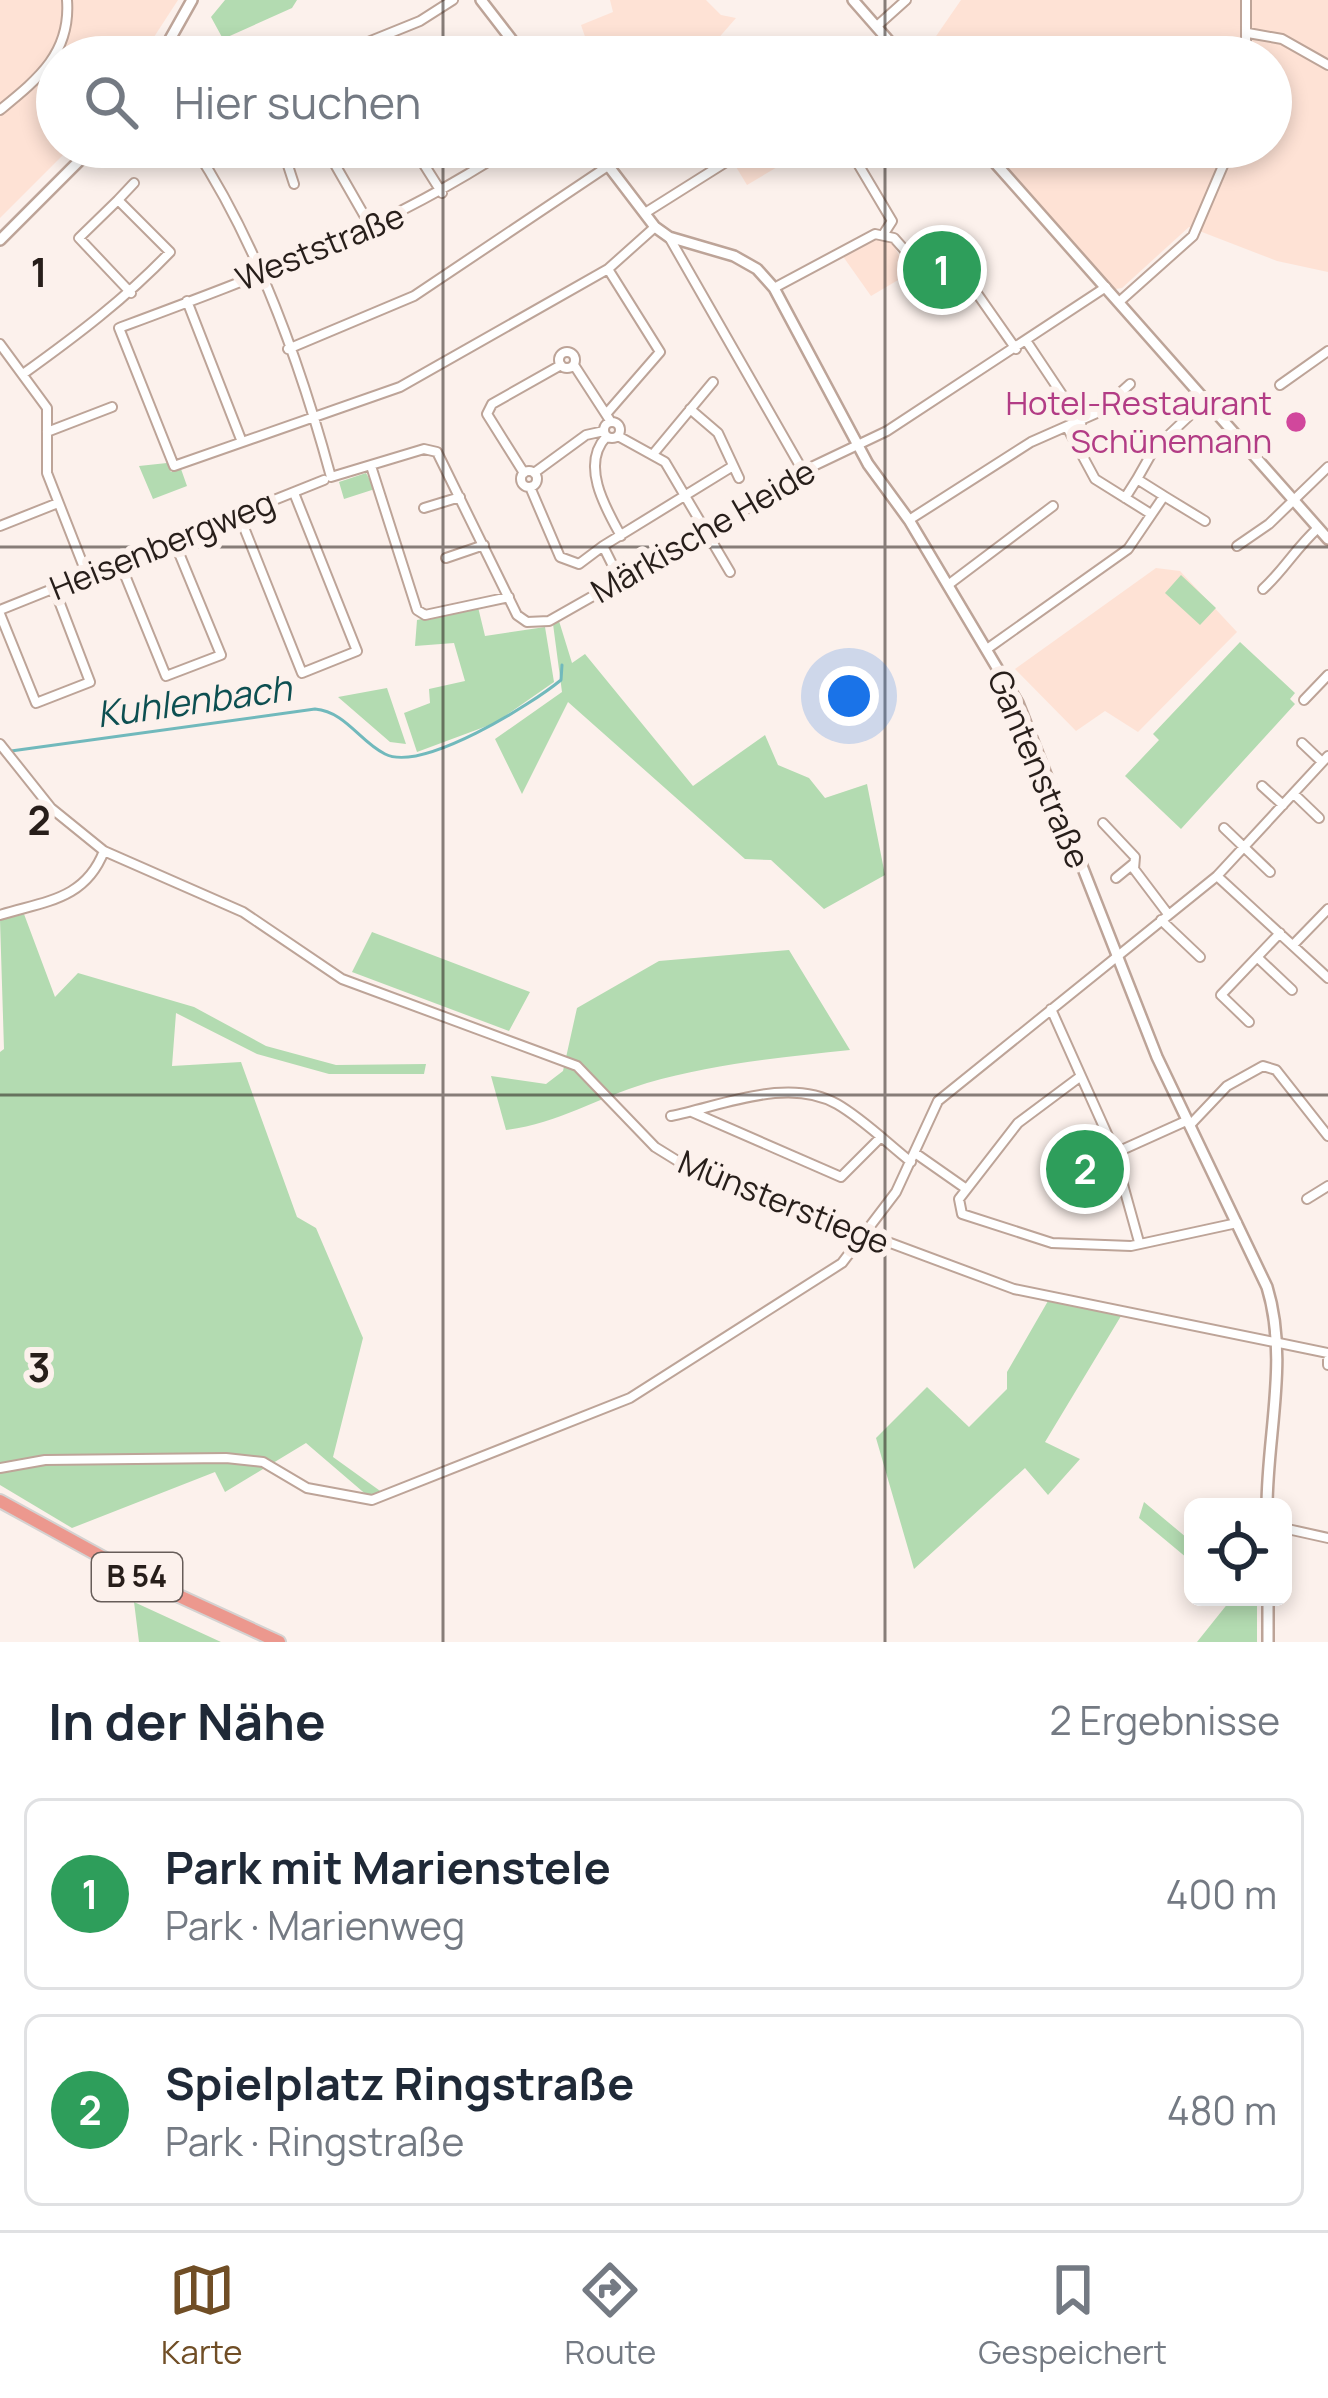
<!DOCTYPE html>
<html lang="de">
<head>
<meta charset="utf-8">
<style>
	body { margin:0; font-family:Manrope,sans-serif; background:#f6f6f7; color:#1f2937 }
	.controls { position:absolute; right:36px; bottom:36px; display:grid; overflow:hidden; border-radius:18px; box-shadow:0 6px 18px #0003 }
	.controls button { width:108px; height:108px; display:grid; place-items:center; padding:0; border:0; border-bottom:3px solid #e0e1e3; background:#fff; color:#1f2937; font:60px sans-serif }
	.you { position:absolute; left:849px; top:696px; width:42px; height:42px; margin:-30px; border:9px solid #fff; border-radius:50%; background:#1a73e8; box-shadow:0 0 0 18px #1a73e833 }
	.badge { display:grid; place-items:center; width:78px; height:78px; border-radius:50%; background:#704e26; color:#fff; font-size:39px; font-weight:700 }
	.pin { position:absolute; translate:-50% -50%; border:6px solid #fff; box-shadow:0 3px 12px #0006 }
	.list { margin:0; padding:0; list-style:none }
	h2 { display:flex; justify-content:space-between; align-items:center; height:156px; margin:0; padding:0 48px; font-size:51px }
	h2 small { font-size:39px; font-weight:400; color:#747a83 }
	.list li { display:grid; grid-template-columns:78px 1fr auto; gap:36px; align-items:center; box-sizing:border-box; height:192px; margin:0 24px 24px; padding:0 24px; border:3px solid #e0e1e3; border-radius:18px }
	.list b { display:block; font-size:45px; white-space:nowrap }
	.list p { margin:0; font-size:39px; white-space:nowrap; color:#747a83 }
	.list em { font-size:39px; font-style:normal; color:#747a83 }
	.icon { flex:none; width:66px; height:66px; fill:none; stroke:currentColor; stroke-width:2; stroke-linecap:round; stroke-linejoin:round }
	.map { position:relative; flex:none; width:1328px; height:1642px; overflow:hidden }
	.search { position:absolute; background:#fff; box-shadow:0 6px 18px #0003; left:36px; right:36px; top:36px; height:132px; display:flex; align-items:center; gap:30px; box-sizing:border-box; padding:0 42px; border-radius:66px; color:#747a83; font-size:45px }
	.sheet { height:588px; background:#fff }
	nav { display:flex; justify-content:space-around; align-items:center; box-sizing:border-box; height:168px; border-top:3px solid #e0e1e3; background:#fff; font-size:33px; color:#747a83 }
	nav a { display:grid; justify-items:center; gap:6px }
	nav .on { color:#704e26 }
	.map>svg:first-child { display:block }
	.built { fill:#fee2d5 }
	.green { fill:#b3dbb1 }
	.lines { fill:none; stroke-linecap:round; stroke-linejoin:round }
	.stream { stroke:#71b9bc; stroke-width:3 }
	.street-casing { stroke:#bda498; stroke-width:12 }
	.secondary-casing { stroke:#bda498; stroke-width:14 }
	.highway-casing { stroke:#d4d2d1; stroke-width:16 }
	.street { stroke:#fff; stroke-width:8 }
	.secondary { stroke:#fff; stroke-width:9 }
	.highway { stroke:#ec988e; stroke-width:12 }
	.grid { fill:none; stroke:#271e1a; stroke-width:3; stroke-opacity:0.55 }
	.hotel-dot { fill:#d1479c; stroke:#fcf1ec; stroke-width:4.5 }
	.labels { text-anchor:middle; stroke-width:12; stroke-linejoin:round; paint-order:stroke }
	.shield { fill:#fcf1ec; stroke:#675d59; stroke-width:3 }
	.shield-label { font-size:30px; font-weight:bold; fill:#271e1a }
	.street-label { font-size:33px; fill:#271e1a; stroke:#fcf1ec }
	.hotel-label { font-size:33px; fill:#b23c85; stroke:#fcf1ec; text-anchor:end }
	.water-label { font-size:36px; font-style:italic; fill:#0d4f51; stroke:#fcf1ec }
	.grid-label { font-size:39px; text-anchor:middle; font-weight:bold; fill:#271e1a; stroke:#fcf1ec; stroke-width:12; stroke-linejoin:round; paint-order:stroke }
</style>
</head>
<body>
<div class="map">
<svg width="1328" height="1642" viewBox="0 0 1328 1642">
	<rect width="100%" height="100%" fill="#fcf1ec"/>
	<!-- built -->
	<path class="built" d="M0 0H178L141 57H57V147H71L0 218Z
		M610 0H706L721 15 736 18 702 57H592L581 25 613 12Z
		M961 0H1328V272L1277 261 1189 227 1122 288 1109 290 983 147H1271V57H943L932 42Z
		M724 147H811L747 185Z
		M874 238 890 240 910 273 871 296 842 255Z
		M1156 568 1180 571 1237 632 1138 732 1105 711 1076 731 1015 669Z"/>
	<!-- green -->
	<path class="green" d="M225 0H297L292 8 223 39 211 17Z
		M937 249 964 281 942 294 920 260Z
		M167 463 171 472 181 469 187 486 153 499 139 466Z
		M366 473 375 489 344 499 339 482Z
		M1181 575 1216 608 1200 625 1165 593Z
		M478 607 485 636 545 627 554 682 495 723 417 752 404 713 430 703 429 689 465 681 454 643 415 646 417 620Z
		M559 621 572 663 585 654 693 786 765 735 778 765 809 778 825 798 867 784 885 875 824 909 771 860 745 859 568 702 522 794 495 739 562 692 553 624Z
		M1240 642 1295 693 1290 699 1295 704 1181 829 1125 776 1159 740 1153 734Z
		M387 688 406 744 390 742 338 697Z
		M24 914 55 997 78 973 194 1007 266 1046 336 1065 426 1064 424 1074H329L257 1054 176 1013 172 1066 241 1062 297 1217 316 1228 363 1338 333 1457 383 1493 369 1497 306 1443 225 1492 215 1472 72 1528 0 1485V1052L4 1049 0 920Z
		M372 932 530 992 509 1031 352 972Z
		M789 950 850 1050C782 1057 713 1064 647 1083 597 1098 557 1124 506 1130L491 1076 546 1084 563 1071 577 1008 659 961Z
		M1111 1147 1116 1164 1053 1184 1051 1177Z
		M1048 1301 1121 1316 1045 1442 1080 1459 1048 1495 1025 1468 914 1569 876 1438 927 1387 969 1427 1007 1389V1372Z
		M1144 1502 1193 1543V1563L1139 1518Z
		M1233 1597H1257V1642H1197Z
		M134 1602 221 1642H139Z"/>
	<g class="lines">
		<!-- stream -->
		<path class="stream" d="M11 751 315 709C346 712 359 741 385 754 422 773 532 704 561 680L562 665"/>
		<defs>
			<path id="street" d="M877 26 906 0
				M1248 33 1282 39 1328 65
				M331 57 420 21 453 0
				M1246 57V0
				M0 110C38 79 71 53 67 0
				M194 147C258 244 301 366 331 477L424 449 437 452 517 615 527 622 549 621 801 478 803 471 887 431 1106 287
				M282 147 294 184
				M325 147 372 229
				M413 147 442 193
				M511 147C389 228 256 277 119 328L174 466 400 387 608 269 655 227
				M848 147 892 221 883 235
				M118 200 134 183
				M645 213 726 162 717 147
				M669 237 803 471
				M774 288 875 234 894 238 910 256 941 242 1016 349
				M187 301 242 442
				M1119 302 1193 236 1231 147
				M1027 342 1081 423
				M0 344 47 408V473L87 575
				M288 349 414 296 608 166
				M559 360a8 8 0 1 1 16 0a8 8 0 1 1-16 0Z
				M574 365 611 422
				M23 374C76 336 125 299 170 252L118 200 79 238 131 293
				M1280 385 1328 351
				M690 409 718 433 739 478
				M607 413 660 352 608 269
				M604 430a8 8 0 1 1 16 0a8 8 0 1 1-16 0Z
				M1068 429 1095 479 1151 514
				M47 432 112 407
				M618 436 665 462 730 572
				M606 437C580 465 606 509 621 536
				M654 453 713 382
				M371 466 417 610 425 615 509 597
				M521 479a8 8 0 1 1 16 0a8 8 0 1 1-16 0Z
				M524 473 487 414 492 404 561 365
				M534 473 586 435 604 431
				M1137 479 1154 449 1206 400
				M530 487 560 557 579 564 603 546 620 580
				M1164 496 1205 521
				M424 508 460 497
				M239 515 302 673 357 651 294 493
				M909 520 1031 442 1099 412 1130 384
				M0 526 58 503
				M603 546 733 466
				M1237 546 1269 524 1328 467
				M446 558 484 545
				M120 563 166 676 221 655 174 541
				M948 585 1053 506
				M1263 589C1284 570 1295 549 1318 528
				M0 610 324 480
				M0 614 36 703 90 682 54 588
				M987 649 1128 549 1164 496 1137 479 1125 498
				M1304 700 1328 675
				M1302 743 1322 762
				M0 744 51 808 104 851 243 912 342 979 577 1066 655 1147 689 1168 1014 1289 1328 1353
				M1262 786 1283 805
				M1294 794 1319 818
				M1103 823 1135 857 1134 869 1168 914
				M1224 828 1270 872
				M1217 876 1328 978
				M1116 878 1133 864
				M0 915C45 901 85 900 104 851
				M1161 920 1200 957
				M1293 945 1328 909
				M1257 957 1292 990
				M1051 1009 1081 1076
				M1249 1022 1221 995 1280 933
				M692 1112 841 1177 880 1138
				M671 1116C722 1106 788 1076 837 1104 863 1119 887 1143 911 1162
				M1190 1125 1227 1086 1263 1066 1276 1070 1328 1136
				M1112 1145 1049 1177 1052 1186H1060L1118 1165
				M915 1153 965 1188
				M1115 1153 1186 1121
				M1307 1199 1328 1186
				M1139 1242 1112 1145 1081 1076 1018 1123 959 1199 962 1214 1052 1243 1131 1246 1237 1223
				M1328 1360V1365
				M0 1468 45 1460 226 1458 263 1462 307 1488 372 1500 630 1398 842 1263 896 1192 938 1101 1217 876 1328 756
				M1283 1528 1328 1538"/>
			<path id="secondary" d="M481 0 525 57
				M853 0 903 57
				M160 57 192 0
				M594 147 655 227 669 237 734 256 757 269 774 288 868 464 909 520 1018 703 1157 1057 1267 1287C1289 1358 1267 1435 1267 1507
				M981 147 1328 539
				M0 240 93 147
				M1268 1597V1642"/>
			<path id="highway" d="M0 1501 142 1579 279 1642"/>
		</defs>
		<!-- street casing -->
		<use href="#street" class="street-casing"/>
		<!-- secondary casing -->
		<use href="#secondary" class="secondary-casing"/>
		<!-- highway casing -->
		<use href="#highway" class="highway-casing"/>
		<!-- street -->
		<use href="#street" class="street"/>
		<!-- secondary -->
		<use href="#secondary" class="secondary"/>
		<!-- highway -->
		<use href="#highway" class="highway"/>
	</g>
	<!-- grid -->
	<path class="grid" d="M443 0V57M885 0V57M443 147V1642M885 147V1642M0 547H1328M0 1095H1328"/>
	<!-- markers -->
	<circle class="hotel-dot" cx="1296" cy="422" r="12"/>
	<g class="labels">
		<!-- shield labels -->
		<rect class="shield" x="92" y="1553" width="90" height="48" rx="9"/>
		<g class="shield-label">
			<text x="137" y="1587">B 54</text>
		</g>
		<!-- street labels -->
		<g class="street-label">
			<text transform="translate(320 247) rotate(-22)" y="12">Weststraße</text>
			<text transform="translate(703 531) rotate(-30)" y="12">Märkische Heide</text>
			<text transform="translate(162 545) rotate(-22)" y="12">Heisenbergweg</text>
			<text transform="translate(1039 769) rotate(67)" y="12">Gantenstraße</text>
			<text transform="translate(784 1202) rotate(22)" y="12">Münsterstiege</text>
		</g>
		<!-- hotel labels -->
		<g class="hotel-label">
			<text x="1272" y="415">Hotel-Restaurant<tspan x="1272" dy="38">Schünemann</tspan></text>
		</g>
		<!-- water labels -->
		<g class="water-label">
			<text transform="translate(194 701) rotate(-8)" y="13">Kuhlenbach</text>
		</g>
	</g>
	<g class="grid-label">
		<text x="39" y="287">1</text>
		<text x="39" y="835">2</text>
		<text x="39" y="1382">3</text>
	</g>
</svg>
<div class="controls">
<button><svg class="icon" aria-label="locate" viewBox="0 0 24 24"><circle cx="12" cy="12" r="6"/><path d="M12 2v4M12 18v4M2 12h4M18 12h4"/></svg></button>
</div>
<div class="you"></div>
<div class="pin badge" style="left:942px;top:270px;background:#2e9e5b">1</div>
<div class="pin badge" style="left:1085px;top:1169px;background:#2e9e5b">2</div>
<div class="search"><svg class="icon" aria-label="search" viewBox="0 0 24 24"><circle cx="10" cy="10" r="6"/><path d="M15 15l6 6"/></svg>Hier suchen</div>
</div>
<section class="sheet">
<h2>In der Nähe<small>2 Ergebnisse</small></h2>
<ul class="list">
<li><span class="badge" style="background:#2e9e5b">1</span><div><b>Park mit Marienstele</b><p>Park · Marienweg</p></div><em>400 m</em></li>
<li><span class="badge" style="background:#2e9e5b">2</span><div><b>Spielplatz Ringstraße</b><p>Park · Ringstraße</p></div><em>480 m</em></li>
</ul>
</section>
<nav>
<a class="on"><svg class="icon" aria-label="map" viewBox="0 0 24 24"><path d="M3 6l6-2 6 2 6-2v14l-6 2-6-2-6 2zM9 4v14M15 6v14"/></svg>Karte</a>
<a><svg class="icon" aria-label="directions" viewBox="0 0 24 24"><path d="M12 3l9 9-9 9-9-9zM9 14v-3h6M13 9l2 2-2 2"/></svg>Route</a>
<a><svg class="icon" aria-label="saved" viewBox="0 0 24 24"><path d="M7 4h10v16l-5-4-5 4z"/></svg>Gespeichert</a>
</nav>
</body>
</html>
